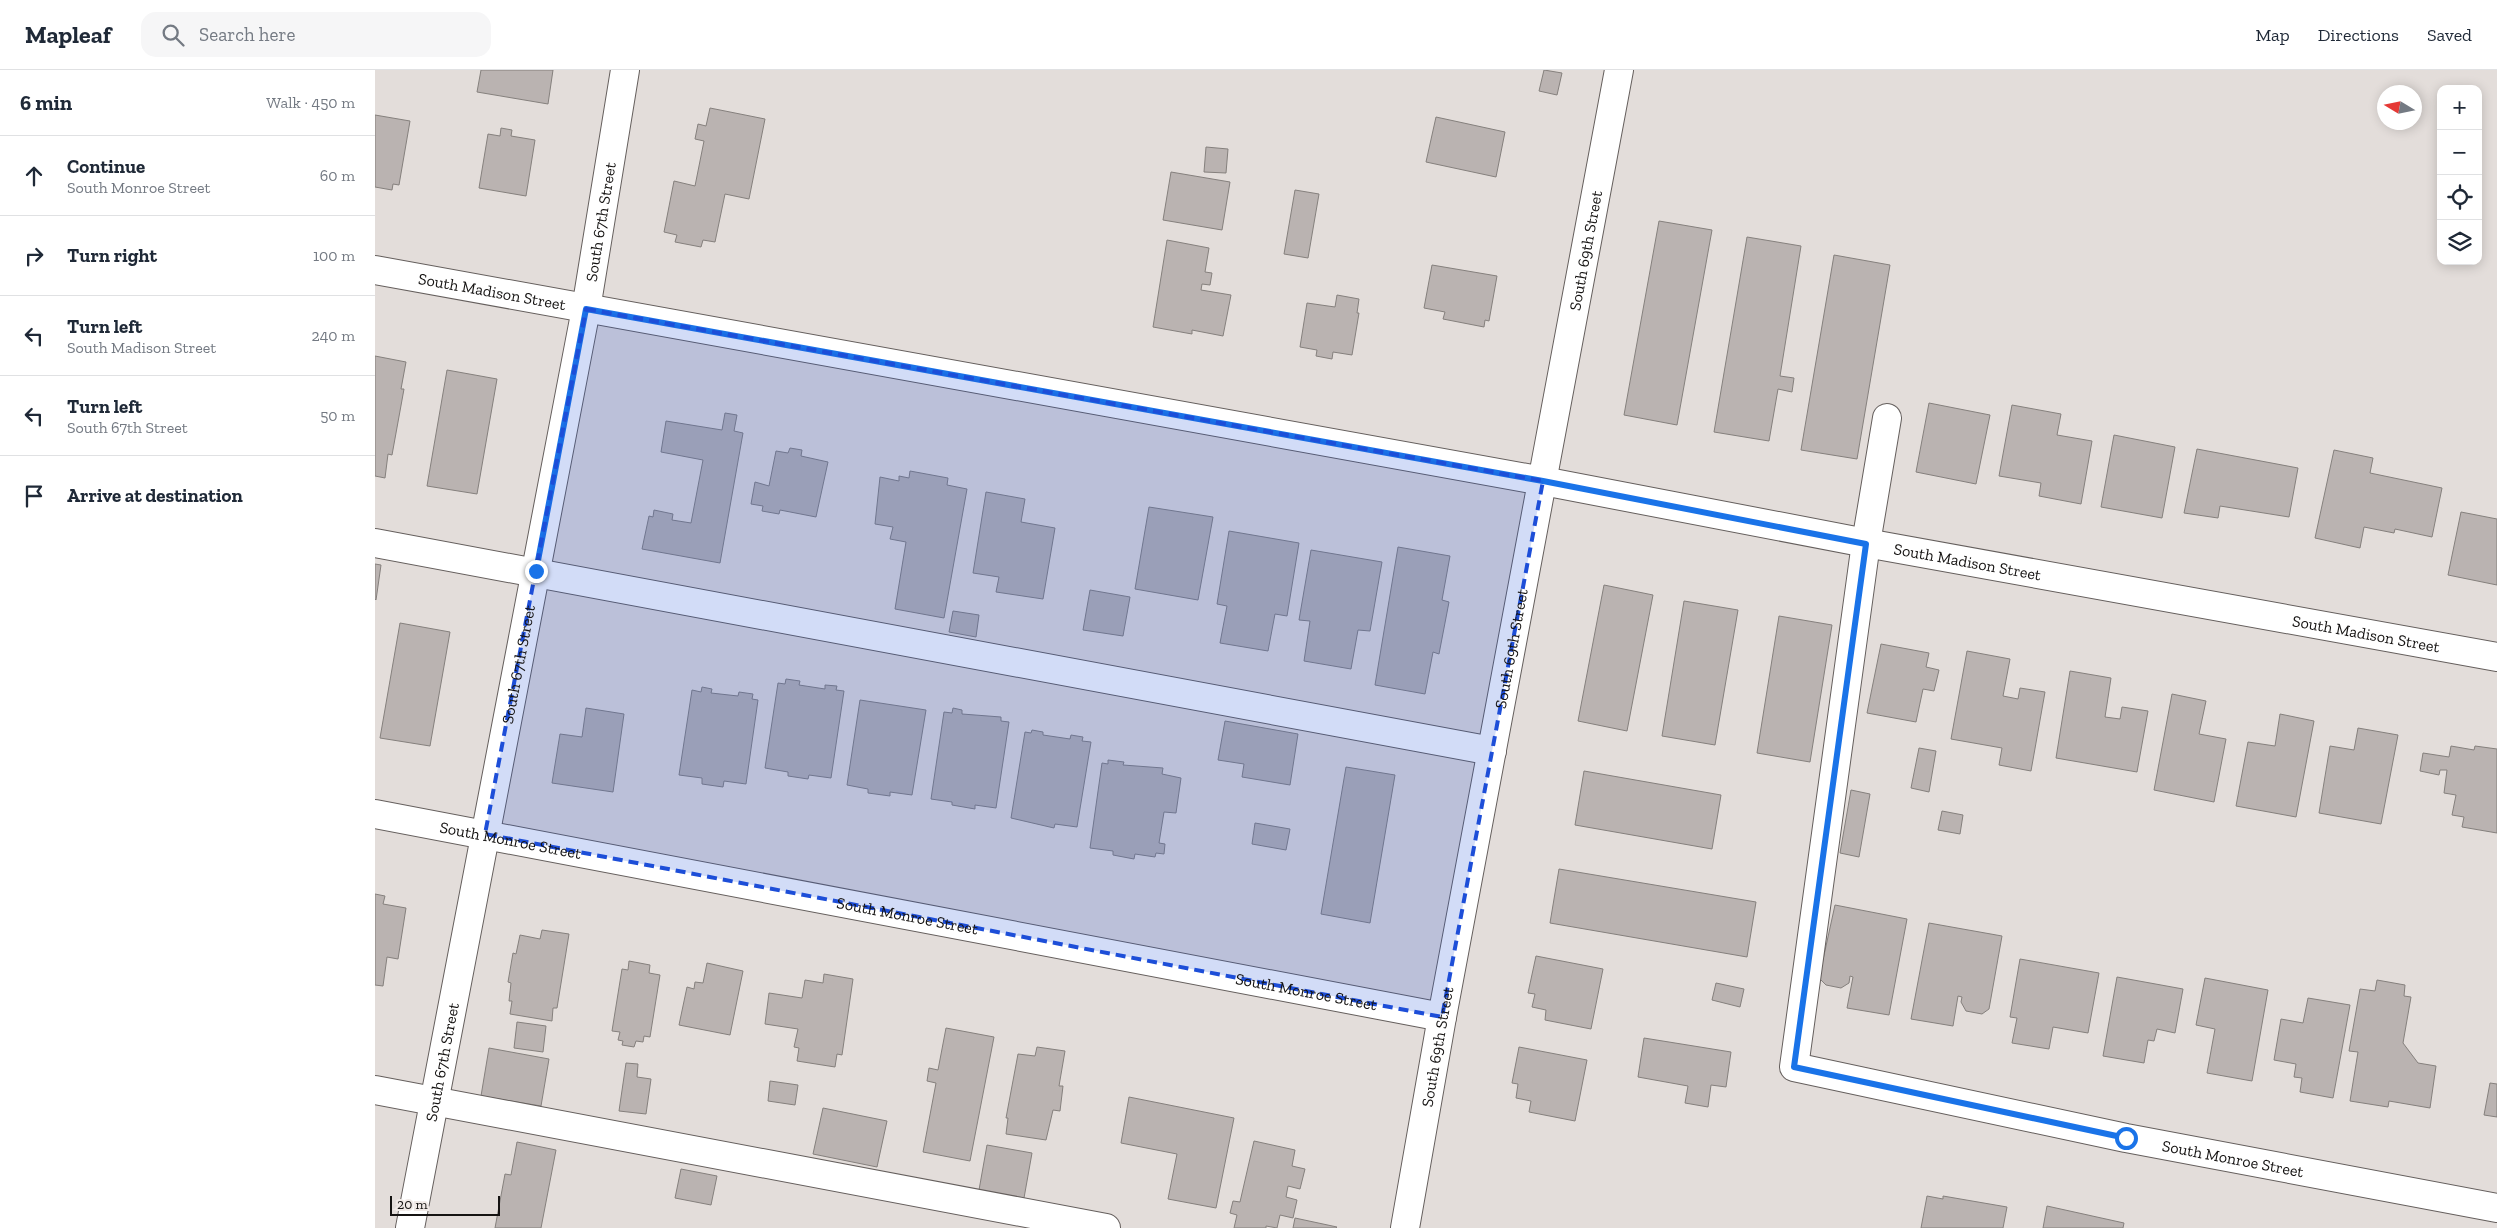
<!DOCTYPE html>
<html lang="en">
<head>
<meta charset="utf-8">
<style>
	body { margin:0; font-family:"Zilla Slab",serif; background:#f6f6f7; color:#1f2937 }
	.controls { position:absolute; right:15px; top:15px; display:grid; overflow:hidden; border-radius:10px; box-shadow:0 2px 12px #0003 }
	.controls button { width:45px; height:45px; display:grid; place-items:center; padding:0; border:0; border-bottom:1px solid #e0e1e3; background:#fff; color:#1f2937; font:25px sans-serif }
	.compass { position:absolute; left:2002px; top:15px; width:45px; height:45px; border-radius:50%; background:#fff; box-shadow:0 2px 12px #0003; rotate:280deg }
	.scale { position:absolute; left:15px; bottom:12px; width:110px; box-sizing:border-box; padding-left:5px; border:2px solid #151312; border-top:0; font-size:14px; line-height:18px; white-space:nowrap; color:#151312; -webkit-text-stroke:4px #f1eae7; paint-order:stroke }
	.stop { position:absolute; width:15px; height:15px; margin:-11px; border:4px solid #1a73e8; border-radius:50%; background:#fff }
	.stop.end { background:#1a73e8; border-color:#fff; box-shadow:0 1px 5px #0008 }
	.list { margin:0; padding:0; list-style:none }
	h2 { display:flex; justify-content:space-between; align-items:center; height:65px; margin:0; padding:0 20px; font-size:21px }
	h2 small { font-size:16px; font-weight:400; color:#747a83 }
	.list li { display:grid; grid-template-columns:32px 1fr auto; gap:15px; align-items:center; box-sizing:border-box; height:80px; padding:0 20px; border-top:1px solid #e0e1e3 }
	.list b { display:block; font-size:19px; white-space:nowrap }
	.list p { margin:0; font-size:16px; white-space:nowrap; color:#747a83 }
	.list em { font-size:16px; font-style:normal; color:#747a83 }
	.icon { flex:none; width:28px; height:28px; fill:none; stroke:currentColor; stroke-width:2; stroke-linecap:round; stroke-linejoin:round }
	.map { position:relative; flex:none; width:2122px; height:1158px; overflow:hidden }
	header { display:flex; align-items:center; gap:30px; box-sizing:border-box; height:70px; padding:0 25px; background:#fff; border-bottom:1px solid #e0e1e3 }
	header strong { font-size:24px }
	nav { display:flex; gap:28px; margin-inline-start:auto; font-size:18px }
	.search { width:350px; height:45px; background:#f6f6f7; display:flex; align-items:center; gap:12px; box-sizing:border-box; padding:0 18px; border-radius:15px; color:#747a83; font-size:19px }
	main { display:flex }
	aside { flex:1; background:#fff }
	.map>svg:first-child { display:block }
	.building { fill:#bab3b1; stroke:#85807d }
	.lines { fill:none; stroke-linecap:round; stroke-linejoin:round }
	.minor-casing { stroke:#655f5d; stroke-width:30 }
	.minor { stroke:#fff; stroke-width:28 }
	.route { stroke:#1a73e8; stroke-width:6 }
	.marked { fill:#1d4ed8; fill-opacity:0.2; stroke:#1d4ed8; stroke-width:4; stroke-dasharray:10 6; stroke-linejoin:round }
	.labels { text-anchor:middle; stroke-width:5; stroke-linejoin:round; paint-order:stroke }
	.street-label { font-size:16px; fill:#151312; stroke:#f1eae7 }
</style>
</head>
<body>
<header>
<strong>Mapleaf</strong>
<div class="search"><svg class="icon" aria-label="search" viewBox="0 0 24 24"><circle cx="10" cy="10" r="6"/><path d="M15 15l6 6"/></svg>Search here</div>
<nav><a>Map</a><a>Directions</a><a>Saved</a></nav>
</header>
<main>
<aside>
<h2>6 min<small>Walk · 450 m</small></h2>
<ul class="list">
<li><svg class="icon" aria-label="ahead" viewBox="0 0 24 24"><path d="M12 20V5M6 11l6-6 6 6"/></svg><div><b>Continue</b><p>South Monroe Street</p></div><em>60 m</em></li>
<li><svg class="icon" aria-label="right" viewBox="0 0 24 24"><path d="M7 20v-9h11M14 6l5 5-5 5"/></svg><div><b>Turn right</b></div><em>100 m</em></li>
<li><svg class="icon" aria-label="left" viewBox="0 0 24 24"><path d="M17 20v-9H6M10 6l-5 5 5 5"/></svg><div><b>Turn left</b><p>South Madison Street</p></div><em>240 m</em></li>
<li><svg class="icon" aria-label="left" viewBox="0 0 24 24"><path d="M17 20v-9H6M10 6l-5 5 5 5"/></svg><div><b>Turn left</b><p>South 67th Street</p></div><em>50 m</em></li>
<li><svg class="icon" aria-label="arrive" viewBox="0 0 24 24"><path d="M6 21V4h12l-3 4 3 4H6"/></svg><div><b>Arrive at destination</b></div></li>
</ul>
</aside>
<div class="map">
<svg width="2122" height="1158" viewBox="0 0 2122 1158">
	<rect width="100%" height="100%" fill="#e3ddda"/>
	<!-- building -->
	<path class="building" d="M106 0H178L173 34 102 22Z
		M1169 0 1187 3 1182 25 1164 21Z
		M335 38 390 49 374 129 350 124 340 172 328 170 326 177 300 172 302 165 289 162 299 111 320 116 329 71 320 69 323 54 331 56Z
		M0 45 35 51 24 115 18 114 17 120 0 117Z
		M1061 47 1130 62 1121 107 1051 92Z
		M126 58 137 60 136 66 160 70 151 126 104 118 113 64 125 66Z
		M831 77 853 79 851 103 829 102Z
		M796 102 855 112 847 160 788 150Z
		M920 120 944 124 933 188 909 184Z
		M1284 151 1337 160 1302 355 1249 345Z
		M1372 167 1426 176 1405 306 1419 308 1417 322 1403 319 1394 371 1339 362Z
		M792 170 834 178 830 202 837 203 835 215 827 214 826 220 856 225 848 266 817 260V264L778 257Z
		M1459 185 1515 195 1482 389 1426 380Z
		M1057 195 1122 206 1114 251 1110 250 1109 257 1068 249 1070 242 1049 238Z
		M962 225 984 229 982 243H984L977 285 958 282 957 289 941 286 942 280 925 277 932 233 960 237Z
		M0 286 31 292 26 319H29L17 385 13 384 10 408 0 406Z
		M72 300 122 309 102 424 52 416Z
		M1554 333 1615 345 1601 414 1541 402Z
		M1637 335 1686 344 1682 365 1717 371 1706 434 1664 426 1666 413 1624 406Z
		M350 343 362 345 359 361 368 363 345 493 267 479 274 446 278 447 279 440 298 444 297 450 316 453 328 390 286 382 291 351 347 360Z
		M1739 365 1800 377 1787 448 1726 437Z
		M415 378 427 380 426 386 453 392 441 447 405 440 404 444 387 441 388 436 376 434 380 412 394 416 401 381 413 383Z
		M1822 379 1923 398 1914 447 1845 436 1843 448 1809 443Z
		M1959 380 1998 388 1995 403 2067 418 2057 467 2020 459 2019 463 1989 457 1985 478 1940 468Z
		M535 401 573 408 572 415 592 419 569 548 520 539 531 472 515 469 518 457 500 454 505 407 524 411V406L534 408Z
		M611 422 650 429 646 452 680 458 668 529 621 522 624 507 598 503Z
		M774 437 838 447 823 530 760 519Z
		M2086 442 2122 449V515L2073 505Z
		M854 461 924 473 912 546 900 544 893 581 845 573 852 536 842 534Z
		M1023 477 1075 486 1067 530 1074 532 1064 584 1058 582 1050 624 1000 615Z
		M936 480 1007 492 995 561 983 560 976 599 929 591 935 551 924 550Z
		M0 494 6 495 1 530 0 529Z
		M1229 515 1278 525 1252 661 1203 651Z
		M715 520 755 527 748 566 708 560Z
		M1309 531 1363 540 1340 675 1287 666Z
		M578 541 604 545 601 567 574 562Z
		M1404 546 1457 555 1435 692 1382 683Z
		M25 553 75 562 55 676 5 668Z
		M1506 574 1554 583 1551 597 1564 600 1559 621 1548 619 1541 652 1492 643Z
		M1592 581 1635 589 1628 626 1643 629 1645 618 1670 622 1656 701 1624 695 1627 678 1576 669Z
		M1695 601 1736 608 1730 647 1745 649 1747 637 1773 641 1762 702 1681 688Z
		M411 609 425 611 424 615 450 619V615L462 616 461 620 469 621 456 708 434 705 433 709 413 706V702L390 698 403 613 410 614Z
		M327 617 337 619 336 623 363 626 364 622 378 624 377 629 383 630 371 714 349 711 348 717 327 714V708L304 705 317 620 326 622Z
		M1797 624 1831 631 1824 664 1851 669 1839 732 1779 720Z
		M485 630 551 640 537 725 515 722V726L493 723V719L472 715Z
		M211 638 249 644 238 722 177 713 185 664 207 667Z
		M578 638 587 640V644L626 647V651L634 652 621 738 600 735V739L577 735V732L556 729 569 642 577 643Z
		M1905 644 1939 651 1921 747 1861 736 1873 672 1900 676Z
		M850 651 923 664 915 715 867 707 869 694 843 690Z
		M1983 658 2023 665 2006 754 1944 743 1955 676 1979 680Z
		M657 660 668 662V665L695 669 696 665 708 667 707 671 716 672 702 757 680 754 679 758 636 748 650 662 656 663Z
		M2076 676 2099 680 2100 676 2122 679V763L2087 757 2089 747 2077 745 2081 725 2069 723 2072 700H2065L2064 705 2045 701 2048 683 2074 687Z
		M1544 678 1561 681 1554 722 1536 718Z
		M733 690 749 692 748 695 788 698 787 704 806 708 801 743 789 742 784 773 790 774 789 784 781 783 780 787 760 784 759 789 738 785V781L715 778 727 693 733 694Z
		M971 697 1020 705 995 853 946 844Z
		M1209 701 1346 725 1337 779 1200 755Z
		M1476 720 1495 724 1484 787 1465 783Z
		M1567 741 1588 745 1585 764 1563 760Z
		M880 753 915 759 911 780 877 774Z
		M1184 799 1381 832 1372 887 1175 853Z
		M0 824 10 826 8 834 31 838 23 889 12 887 8 916 0 915Z
		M1460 835 1532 849 1514 945 1472 938 1478 907 1475 906 1474 913 1466 918 1451 915 1444 908Z
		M1554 853 1627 866 1614 939 1607 944 1591 941 1586 932 1587 927 1583 926 1578 956 1536 949Z
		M167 860 194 864 182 938H178L177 951 135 944 137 931H134L136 913 133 912 138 883 141 884 145 865 165 869Z
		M1161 886 1228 899 1216 959 1170 950 1171 940 1157 937 1160 924 1153 923Z
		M1645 889 1724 903 1713 963 1678 957 1674 979 1637 973 1642 948 1635 947Z
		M254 891 275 895 274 903 285 905 275 967 269 966 268 972 261 971 259 977 247 975 248 971 243 970 245 962 237 961 247 899 253 900Z
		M332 893 368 901 355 965 304 955 312 917 319 919 320 912 328 913Z
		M449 904 478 909 467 985 462 984 460 997 422 991 424 978 419 977 423 959 390 954 394 923 427 928 430 910 448 913Z
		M1742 907 1808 919 1800 963 1782 959 1779 971 1773 970 1769 993 1728 986Z
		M1830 908 1893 920 1877 1011 1832 1003 1840 959 1821 955Z
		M2002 910 2030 915 2029 926 2036 927 2028 973 2043 993 2061 996 2055 1038 2014 1031 2013 1037 1975 1031 1983 982 1974 981 1985 919 2000 921Z
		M1341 913 1369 919 1365 937 1337 930Z
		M1933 928 1975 935 1958 1028 1925 1022 1927 1008 1919 1007 1921 994 1899 990 1906 949 1928 953Z
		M142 952 171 956 168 982 139 978Z
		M571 958 619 967 595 1091 548 1082 561 1013 552 1011 554 998 563 1000Z
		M1269 968 1356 982 1351 1017 1336 1015 1333 1037 1310 1033 1313 1016 1263 1007Z
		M662 977 690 981 684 1016H688L685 1041 678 1040 671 1070 631 1064 633 1048H631L643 984 660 986Z
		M1144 977 1212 990 1200 1051 1154 1042 1156 1031 1141 1028 1143 1014 1137 1013Z
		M114 978 174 989 166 1036 106 1026Z
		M251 993 263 994 262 1007 276 1009 271 1044 244 1041Z
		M395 1011 423 1015 420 1035 393 1031Z
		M2115 1013 2122 1014V1047L2109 1045Z
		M754 1027 859 1048 841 1138 793 1129 802 1084 746 1073Z
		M448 1038 512 1051 502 1097 438 1084Z
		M879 1071 920 1080 917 1096 930 1099 925 1119 913 1116 911 1127 922 1130 918 1148 905 1145 902 1158 891 1156V1158H859L862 1145 855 1143 858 1131 865 1132Z
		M142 1072 181 1080 166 1158H120L130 1104 136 1105Z
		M612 1075 657 1083 649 1128 604 1120Z
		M306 1099 342 1106 336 1135 300 1128Z
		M1552 1126 1568 1129V1126L1632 1137 1628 1158H1546Z
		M1672 1136 1749 1153 1748 1158H1668Z
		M920 1148 962 1157 961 1158H918Z"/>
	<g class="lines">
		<defs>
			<g id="minor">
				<path id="s1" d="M0 200 1168 411 1491 473 2122 587"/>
				<path id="s2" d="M1512 348 1491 473 1419 997 1751 1068 2122 1138"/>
				<path d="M0 473 1117 681"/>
				<path id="s3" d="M0 744 1067 947"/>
				<path d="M0 1020 731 1158"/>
				<path id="s4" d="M35 1158 211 239 250 0"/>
				<path id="s5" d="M1030 1158 1067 947 1244 0"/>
			</g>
		</defs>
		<!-- minor casing -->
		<use href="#minor" class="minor-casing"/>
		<!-- minor -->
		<use href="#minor" class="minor"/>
	</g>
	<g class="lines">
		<!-- route -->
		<path class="route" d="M161 501 211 239 1168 411 1491 474 1419 997 1751 1068"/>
	</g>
	<!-- marked area -->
	<path class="marked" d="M211 239 1168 411 1067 947 110 764Z"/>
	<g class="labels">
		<!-- street labels -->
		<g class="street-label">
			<text dy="6" stroke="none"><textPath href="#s4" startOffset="1024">South 67th Street</textPath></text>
			<text dy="6" stroke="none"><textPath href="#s5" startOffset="994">South 69th Street</textPath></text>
			<text dy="6" stroke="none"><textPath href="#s1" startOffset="119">South Madison Street</textPath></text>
			<text dy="6" stroke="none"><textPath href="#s1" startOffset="1619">South Madison Street</textPath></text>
			<text dy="6" stroke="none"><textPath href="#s1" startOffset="2024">South Madison Street</textPath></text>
			<text dy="6" stroke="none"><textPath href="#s5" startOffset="589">South 69th Street</textPath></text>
			<text dy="6" stroke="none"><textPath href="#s4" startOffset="574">South 67th Street</textPath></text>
			<text dy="6" stroke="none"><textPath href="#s3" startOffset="138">South Monroe Street</textPath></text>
			<text dy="6" stroke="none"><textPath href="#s3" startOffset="542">South Monroe Street</textPath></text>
			<text dy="6" stroke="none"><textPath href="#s3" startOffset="948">South Monroe Street</textPath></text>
			<text dy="6" stroke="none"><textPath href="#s5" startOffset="184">South 69th Street</textPath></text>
			<text dy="6" stroke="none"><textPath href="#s4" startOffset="169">South 67th Street</textPath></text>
			<text dy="6" stroke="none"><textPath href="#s2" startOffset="1104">South Monroe Street</textPath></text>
		</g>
	</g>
</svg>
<div class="controls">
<button>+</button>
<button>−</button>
<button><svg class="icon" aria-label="locate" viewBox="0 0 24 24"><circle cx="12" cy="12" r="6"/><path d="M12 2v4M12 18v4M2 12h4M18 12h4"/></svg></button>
<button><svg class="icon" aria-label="layers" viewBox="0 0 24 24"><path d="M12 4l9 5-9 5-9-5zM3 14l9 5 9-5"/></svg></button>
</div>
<svg class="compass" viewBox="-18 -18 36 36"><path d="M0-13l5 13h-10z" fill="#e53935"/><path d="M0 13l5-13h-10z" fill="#747a83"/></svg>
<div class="scale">20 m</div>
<div class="stop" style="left:1751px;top:1068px"></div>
<div class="stop end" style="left:161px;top:501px"></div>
</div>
</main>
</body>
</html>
